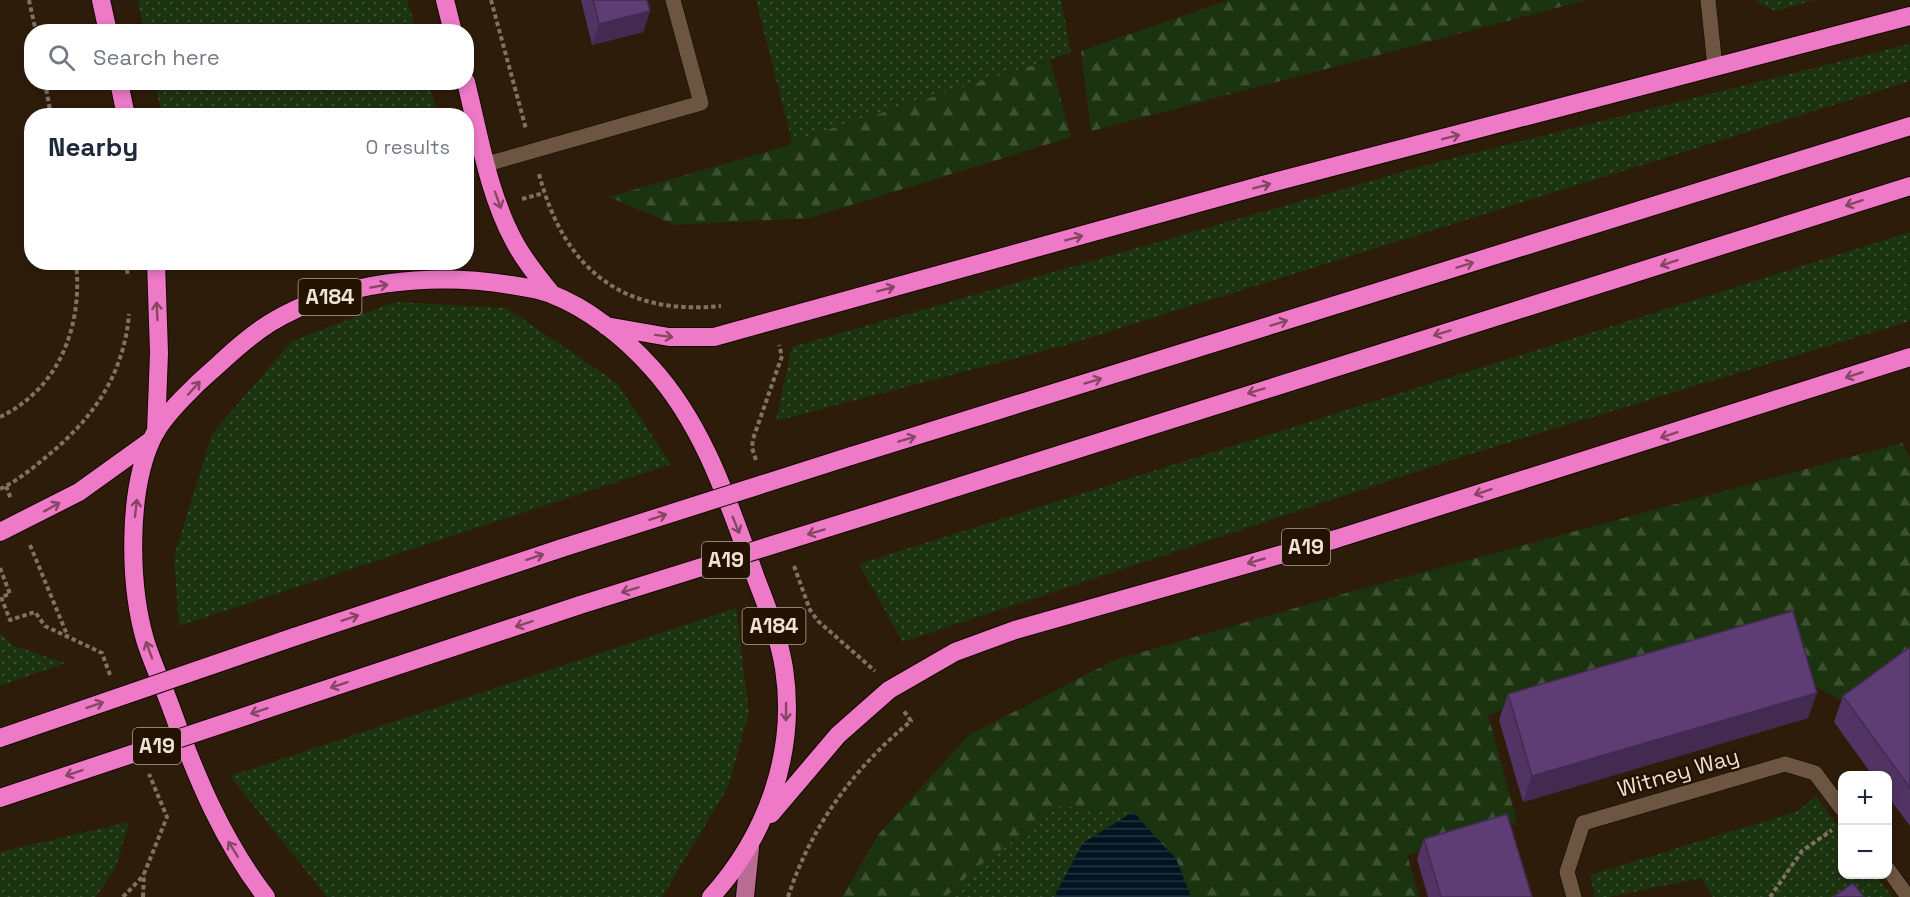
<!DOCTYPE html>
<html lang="en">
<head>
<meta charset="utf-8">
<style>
	body { margin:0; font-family:"Space Grotesk",sans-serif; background:#f6f6f7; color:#1f2937 }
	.controls { position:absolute; right:18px; bottom:18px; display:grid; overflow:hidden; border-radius:12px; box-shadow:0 3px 9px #0003 }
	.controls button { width:54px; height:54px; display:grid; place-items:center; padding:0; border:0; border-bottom:2px solid #e0e1e3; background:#fff; color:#1f2937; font:30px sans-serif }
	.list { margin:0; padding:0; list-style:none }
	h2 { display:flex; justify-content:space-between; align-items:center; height:78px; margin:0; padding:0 24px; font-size:26px }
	h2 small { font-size:20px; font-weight:400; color:#747a83 }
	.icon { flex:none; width:33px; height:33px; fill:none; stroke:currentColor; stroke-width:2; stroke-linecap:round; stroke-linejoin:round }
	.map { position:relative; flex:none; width:1910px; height:897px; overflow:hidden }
	.search { position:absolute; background:#fff; box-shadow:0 3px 9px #0003; left:24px; top:24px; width:450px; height:66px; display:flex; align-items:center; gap:15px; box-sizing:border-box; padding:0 21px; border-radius:24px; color:#747a83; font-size:22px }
	.panel { position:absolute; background:#fff; box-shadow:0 3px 9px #0003; left:24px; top:108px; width:450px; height:162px; border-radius:24px }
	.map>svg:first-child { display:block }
	.grass { fill:url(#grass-dots) }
	.forest { fill:url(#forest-firs) }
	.water { fill:url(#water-rules) }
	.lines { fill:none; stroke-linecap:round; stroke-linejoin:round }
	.lane-casing { stroke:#160600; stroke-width:16 }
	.primary-casing { stroke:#160600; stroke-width:20 }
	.highway-casing { stroke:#160600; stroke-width:20 }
	.path { stroke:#817162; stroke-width:4; stroke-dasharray:4.5 3; stroke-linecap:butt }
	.lane { stroke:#6c5642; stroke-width:15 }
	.primary { stroke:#b96b92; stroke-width:18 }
	.highway { stroke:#ed79c7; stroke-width:18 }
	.highway-bridge-casing { stroke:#160600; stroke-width:20; stroke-linecap:butt }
	.highway-bridge { stroke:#ed79c7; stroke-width:18 }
	.wall { fill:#513464 }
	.shaded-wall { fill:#422a51 }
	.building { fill:#5e3c74; stroke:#422a51; stroke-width:1.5 }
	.oneway { stroke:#884664 }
	.labels { text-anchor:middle; stroke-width:5; stroke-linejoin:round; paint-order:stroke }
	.shield { fill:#241202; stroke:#b2a497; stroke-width:1.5 }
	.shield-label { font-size:21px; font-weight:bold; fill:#efe2d7 }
	.street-label { font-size:22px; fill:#efe2d7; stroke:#241202 }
</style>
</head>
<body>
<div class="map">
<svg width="1910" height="897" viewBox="0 0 1910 897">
	<defs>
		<pattern id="grass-dots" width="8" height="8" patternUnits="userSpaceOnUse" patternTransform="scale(1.5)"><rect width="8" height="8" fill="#1c3310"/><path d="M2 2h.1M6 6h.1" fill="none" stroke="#3d5032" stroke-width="1.8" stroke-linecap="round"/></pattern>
		<pattern id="forest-firs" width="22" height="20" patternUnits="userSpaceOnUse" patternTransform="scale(1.5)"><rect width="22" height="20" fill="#1c3310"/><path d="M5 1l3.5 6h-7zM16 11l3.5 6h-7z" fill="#3d5032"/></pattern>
		<pattern id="water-rules" width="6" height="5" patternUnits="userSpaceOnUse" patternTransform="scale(1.5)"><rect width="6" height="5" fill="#011421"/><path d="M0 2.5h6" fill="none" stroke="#263640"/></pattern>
	</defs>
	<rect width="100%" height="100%" fill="#2e1c0a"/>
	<!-- grass -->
	<path class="grass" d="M138 0H407L416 31H144Z
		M756 0H1061L1071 53 792 141Z
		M1754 0H1815L1775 11Z
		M1910 44V81L1066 345 776 421 792 347 1430 164Z
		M155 83H429L438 115H162Z
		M1910 232V321L1454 459 903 642 859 564Z
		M395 302 506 308 617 383 671 464 179 626 174 557 212 434 292 341Z
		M736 608 749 713 728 787 662 897H327L230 776Z
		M0 633 12 645 65 663 0 686Z
		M1816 796 1842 831V874L1876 875 1892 897H1713L1701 878 1609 897H1595L1590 875 1798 811Z
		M1060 806 1133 812 1083 843 1054 897H946L971 871Z
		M129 822 116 867 96 897H0V852Z"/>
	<!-- forest -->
	<path class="forest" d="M1229 0H1586L1091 131 1081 51Z
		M1050 60 1071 137 809 218 675 225 609 197 790 145 792 141Z
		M1902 443 1910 458V655L1845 703 1805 680 1784 622 1488 715 1517 822 1407 855 1419 897H1191L1176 859 1133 813 1060 806 972 871 946 897H842L879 834 969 735 1115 660 1350 592Z"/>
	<!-- water -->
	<path class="water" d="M1133 812 1176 859 1191 897H1054L1083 843Z"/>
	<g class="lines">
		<defs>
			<path id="lane" d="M1708 0 1715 67
				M487 164 701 103 673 0
				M1888 869 1908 897
				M1574 897 1567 872 1583 823 1785 764 1815 773 1842 809"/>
			<path id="primary" d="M745 897 750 848"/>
			<path id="highway" d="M101 0 108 32
				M445 0 453 32
				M119 82 126 116
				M466 82C479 134 488 193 514 241 524 260 537 276 551 293
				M156 262 159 353 156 432
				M606 326 669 337H714L1263 185 1910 16
				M851 456 1910 126
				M872 514 1910 186
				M0 532 79 492 150 441
				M294 637 562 548
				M315 693 580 605
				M771 814 838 735 889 690 955 652 1015 630 1336 539 1910 357
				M266 897C223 841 197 779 173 713 165 690 154 667 146 643 129 587 127 493 152 439 162 416 198 382 218 365 234 350 251 335 270 323 339 281 432 272 511 285 524 287 539 289 551 294 588 308 625 338 651 367 705 426 730 507 757 581 768 609 779 638 784 668 797 752 767 835 711 897"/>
		</defs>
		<!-- lane casing -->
		<use href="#lane" class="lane-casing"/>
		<!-- primary casing -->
		<use href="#primary" class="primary-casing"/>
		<!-- highway casing -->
		<use href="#highway" class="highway-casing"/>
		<!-- path -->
		<path class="path" d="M29 0 36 32
			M491 0 526 129
			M45 82 51 116
			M539 174C564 269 622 316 721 306
			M522 199 544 193
			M126 262 128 277
			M0 417C60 388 83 325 76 262
			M756 460 752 448 753 439 782 356 779 345
			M6 486 11 499
			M0 489C17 481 32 469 46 457 92 420 124 375 129 314
			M30 545 68 637
			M794 566 810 610 818 621 875 671
			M0 568 10 594 1 597 10 620 35 612 45 626 102 653 110 675
			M123 897 144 875
			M143 897 144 874 167 817 149 774
			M788 897C811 826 854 768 911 721L904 711
			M1770 897 1802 851 1832 830"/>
		<!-- lane -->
		<use href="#lane" class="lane"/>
		<!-- primary -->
		<use href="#primary" class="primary"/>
		<!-- highway -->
		<use href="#highway" class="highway"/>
		<defs>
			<path id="highway-bridge" d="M562 548 851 456
				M580 605 872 514
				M0 738 294 637
				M0 798 315 693"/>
		</defs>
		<!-- highway-bridge casing -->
		<use href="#highway-bridge" class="highway-bridge-casing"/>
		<!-- highway-bridge -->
		<use href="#highway-bridge" class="highway-bridge"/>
	</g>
	<!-- wall -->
	<path class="wall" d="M581 0H647L650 11 643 32 592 45Z
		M1910 647V826L1887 795V776H1873L1834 722 1843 696Z
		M1508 694 1808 718 1523 802 1499 720Z
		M1424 839 1532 897H1428L1417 859Z"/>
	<!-- shaded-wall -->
	<path class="shaded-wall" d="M650 11 643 32 592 45 599 24Z
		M1817 693 1808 718 1523 802 1532 776Z"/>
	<!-- building -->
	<path class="building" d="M593 0H647L650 11 599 24Z
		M1793 611 1817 693 1532 776 1508 694Z
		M1910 647V788L1843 696Z
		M1507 814 1532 897H1441L1424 839Z
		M1853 883 1864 897H1833Z"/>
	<!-- one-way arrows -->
	<defs><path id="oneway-shaft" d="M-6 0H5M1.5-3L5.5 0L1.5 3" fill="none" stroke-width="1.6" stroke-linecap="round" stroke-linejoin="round" transform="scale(1.5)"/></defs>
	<g class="oneway">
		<use href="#oneway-shaft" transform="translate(1451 137) rotate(-14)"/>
		<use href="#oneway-shaft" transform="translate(1262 186) rotate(-15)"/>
		<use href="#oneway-shaft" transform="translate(498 200) rotate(70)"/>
		<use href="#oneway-shaft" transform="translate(1854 203) rotate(162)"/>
		<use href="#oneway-shaft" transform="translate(1074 238) rotate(-15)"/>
		<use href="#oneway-shaft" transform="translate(1669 263) rotate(162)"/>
		<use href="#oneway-shaft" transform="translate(1465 265) rotate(-17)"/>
		<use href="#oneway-shaft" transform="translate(379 286) rotate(-10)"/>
		<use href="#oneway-shaft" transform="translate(886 289) rotate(-15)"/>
		<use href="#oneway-shaft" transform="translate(157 311) rotate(-93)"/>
		<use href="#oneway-shaft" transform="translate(1279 323) rotate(-17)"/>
		<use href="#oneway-shaft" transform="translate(1442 333) rotate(163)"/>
		<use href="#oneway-shaft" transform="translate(664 336) rotate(7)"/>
		<use href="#oneway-shaft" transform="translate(1854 375) rotate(162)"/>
		<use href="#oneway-shaft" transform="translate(1093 381) rotate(-17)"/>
		<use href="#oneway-shaft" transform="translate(194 388) rotate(-48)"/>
		<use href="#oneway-shaft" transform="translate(1256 391) rotate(163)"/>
		<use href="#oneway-shaft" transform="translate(1669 435) rotate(162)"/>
		<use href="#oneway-shaft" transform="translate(907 439) rotate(-17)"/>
		<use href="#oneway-shaft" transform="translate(1483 492) rotate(162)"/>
		<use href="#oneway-shaft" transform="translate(52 507) rotate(-29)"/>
		<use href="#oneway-shaft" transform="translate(136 508) rotate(-83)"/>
		<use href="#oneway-shaft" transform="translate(658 517) rotate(-18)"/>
		<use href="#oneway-shaft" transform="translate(736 525) rotate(68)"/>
		<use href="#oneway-shaft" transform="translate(816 532) rotate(163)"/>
		<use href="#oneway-shaft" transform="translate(535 557) rotate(-18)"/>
		<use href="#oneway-shaft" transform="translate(1256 561) rotate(164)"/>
		<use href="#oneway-shaft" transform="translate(630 590) rotate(163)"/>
		<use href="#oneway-shaft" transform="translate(350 618) rotate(-18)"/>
		<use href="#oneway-shaft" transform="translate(524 624) rotate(162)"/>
		<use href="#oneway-shaft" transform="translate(149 650) rotate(-110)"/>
		<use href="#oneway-shaft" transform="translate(339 685) rotate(162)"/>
		<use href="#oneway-shaft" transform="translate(95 705) rotate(-19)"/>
		<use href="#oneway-shaft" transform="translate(259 711) rotate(161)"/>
		<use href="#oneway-shaft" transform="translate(786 712) rotate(91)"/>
		<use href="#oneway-shaft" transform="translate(74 773) rotate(161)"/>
		<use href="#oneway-shaft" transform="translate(233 849) rotate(-122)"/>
	</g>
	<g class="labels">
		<!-- shield labels -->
		<g class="shield">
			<rect x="298.5" y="279" width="63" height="36" rx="4.5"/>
			<rect x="1282" y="529" width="48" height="36" rx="4.5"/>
			<rect x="702" y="542" width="48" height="36" rx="4.5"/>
			<rect x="742.5" y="608" width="63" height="36" rx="4.5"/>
			<rect x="133" y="728" width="48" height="36" rx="4.5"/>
		</g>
		<g class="shield-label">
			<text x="330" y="304">A184</text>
			<text x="1306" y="554">A19</text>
			<text x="726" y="567">A19</text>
			<text x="774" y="633">A184</text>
			<text x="157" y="753">A19</text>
		</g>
		<!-- street labels -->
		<g class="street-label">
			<text transform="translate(1678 772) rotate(-16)" y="8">Witney Way</text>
		</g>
	</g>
</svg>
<div class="controls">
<button>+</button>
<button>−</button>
</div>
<div class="search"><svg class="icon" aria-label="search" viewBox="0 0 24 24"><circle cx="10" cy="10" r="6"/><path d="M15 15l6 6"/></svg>Search here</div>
<section class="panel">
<h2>Nearby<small>0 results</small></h2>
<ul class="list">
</ul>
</section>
</div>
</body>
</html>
